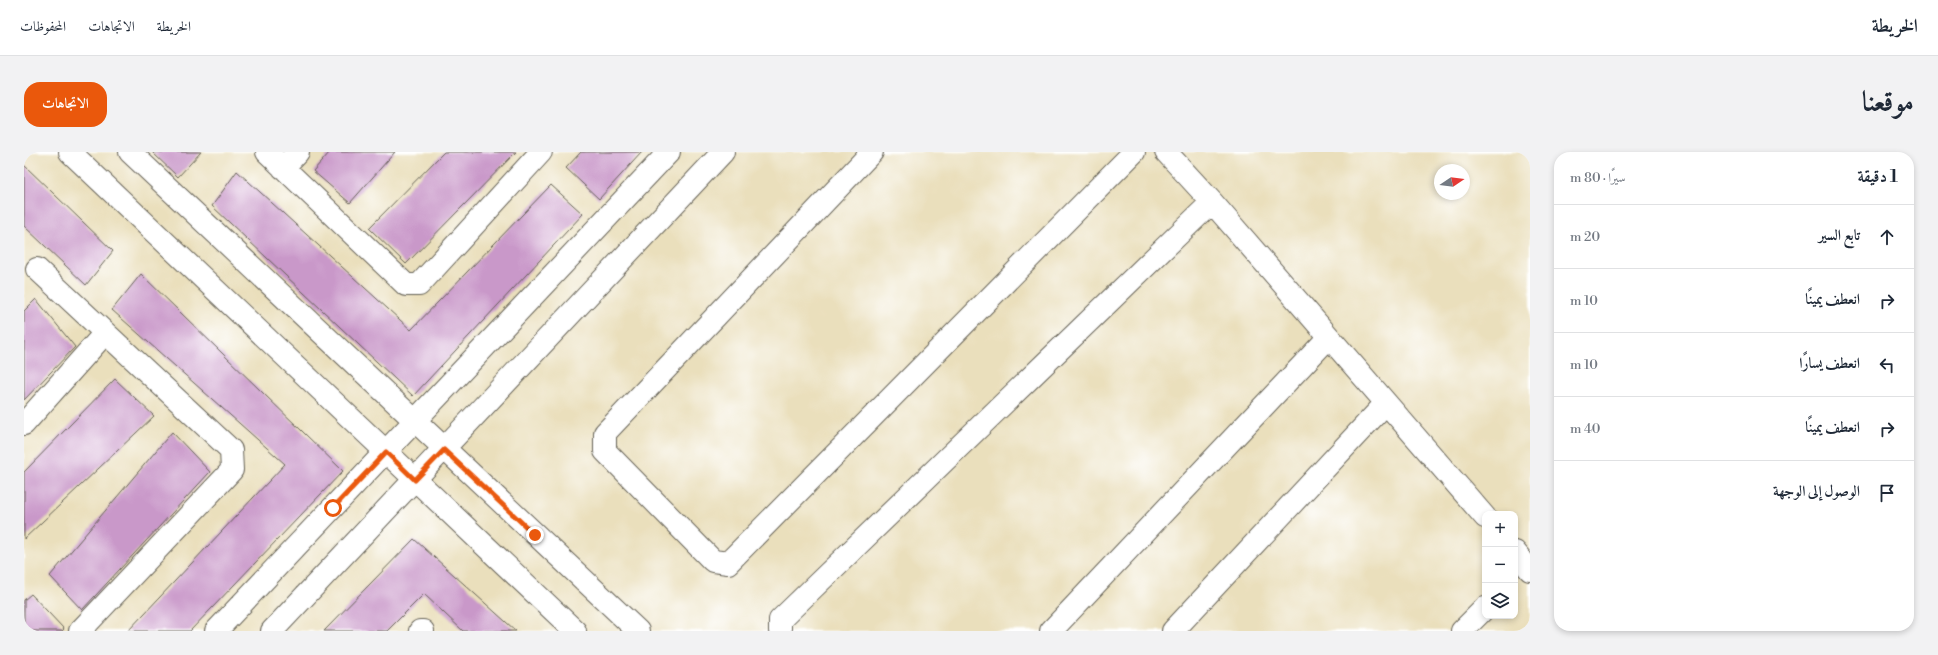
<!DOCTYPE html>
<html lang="ar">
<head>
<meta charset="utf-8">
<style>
	body { margin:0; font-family:"Libre Bodoni",Amiri,serif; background:#f2f2f3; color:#1f2937; direction:rtl }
	.controls { position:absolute; right:12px; bottom:12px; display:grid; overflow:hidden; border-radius:8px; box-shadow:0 2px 6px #0003 }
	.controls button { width:36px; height:36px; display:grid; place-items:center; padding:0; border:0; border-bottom:1px solid #e0e1e3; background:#fff; color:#1f2937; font:20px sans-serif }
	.compass { position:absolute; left:1410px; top:12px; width:36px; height:36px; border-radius:50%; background:#fff; box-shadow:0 2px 6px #0003; rotate:77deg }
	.stop { position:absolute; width:12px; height:12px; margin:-9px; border:3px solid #ea580c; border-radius:50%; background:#fff }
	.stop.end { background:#ea580c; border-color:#fff; box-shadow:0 1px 4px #0008 }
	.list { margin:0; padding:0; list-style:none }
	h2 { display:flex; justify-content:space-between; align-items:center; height:52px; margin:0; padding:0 16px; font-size:17px }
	h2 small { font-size:13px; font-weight:400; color:#747a83 }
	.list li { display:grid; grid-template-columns:26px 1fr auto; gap:12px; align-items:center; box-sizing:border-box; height:64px; padding:0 16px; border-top:1px solid #e0e1e3 }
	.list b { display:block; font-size:15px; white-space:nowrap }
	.list em { font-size:13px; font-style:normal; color:#747a83 }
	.icon { flex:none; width:22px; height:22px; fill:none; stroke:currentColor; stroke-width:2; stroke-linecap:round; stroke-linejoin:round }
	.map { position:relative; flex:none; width:1506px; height:479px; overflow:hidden; direction:ltr; border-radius:16px }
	header { display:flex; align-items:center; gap:24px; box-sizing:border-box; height:56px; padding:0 20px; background:#fff; border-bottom:1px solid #e0e1e3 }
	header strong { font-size:19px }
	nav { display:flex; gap:22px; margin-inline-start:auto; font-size:14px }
	.intro { display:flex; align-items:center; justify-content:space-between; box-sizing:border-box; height:96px; padding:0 24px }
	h1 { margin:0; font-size:28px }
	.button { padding:10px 18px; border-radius:16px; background:#ea580c; color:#fff; font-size:14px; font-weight:700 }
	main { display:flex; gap:24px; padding:0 24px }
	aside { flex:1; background:#fff; border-radius:16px; box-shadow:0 2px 6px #0003 }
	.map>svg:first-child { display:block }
	.building { fill:#c998c9 }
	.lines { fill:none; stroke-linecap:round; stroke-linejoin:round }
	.street-casing { stroke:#646054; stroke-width:24 }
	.street { stroke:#fff; stroke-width:22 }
	.route { stroke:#ea580c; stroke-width:5 }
</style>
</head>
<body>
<header>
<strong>الخريطة</strong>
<nav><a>الخريطة</a><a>الاتجاهات</a><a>المحفوظات</a></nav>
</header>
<div class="intro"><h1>موقعنا</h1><a class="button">الاتجاهات</a></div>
<main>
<aside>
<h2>1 دقيقة<small>سيرًا · 80 m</small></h2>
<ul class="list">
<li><svg class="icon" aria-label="ahead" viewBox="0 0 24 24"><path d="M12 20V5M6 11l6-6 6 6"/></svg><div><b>تابع السير</b></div><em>20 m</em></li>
<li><svg class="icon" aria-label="right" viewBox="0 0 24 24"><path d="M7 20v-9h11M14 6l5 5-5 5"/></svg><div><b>انعطف يمينًا</b></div><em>10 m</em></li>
<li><svg class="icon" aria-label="left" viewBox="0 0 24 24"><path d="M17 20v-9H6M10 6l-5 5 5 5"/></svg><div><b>انعطف يسارًا</b></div><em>10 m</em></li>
<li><svg class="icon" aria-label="right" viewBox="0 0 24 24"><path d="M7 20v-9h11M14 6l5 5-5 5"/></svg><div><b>انعطف يمينًا</b></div><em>40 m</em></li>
<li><svg class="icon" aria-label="arrive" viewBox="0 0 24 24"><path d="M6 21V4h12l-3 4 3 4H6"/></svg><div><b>الوصول إلى الوجهة</b></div></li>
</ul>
</aside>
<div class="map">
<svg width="1506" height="479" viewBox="0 0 1506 479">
	<rect width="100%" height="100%" fill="#fff"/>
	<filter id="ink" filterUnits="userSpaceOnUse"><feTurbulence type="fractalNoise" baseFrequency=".025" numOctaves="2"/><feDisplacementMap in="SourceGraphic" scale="8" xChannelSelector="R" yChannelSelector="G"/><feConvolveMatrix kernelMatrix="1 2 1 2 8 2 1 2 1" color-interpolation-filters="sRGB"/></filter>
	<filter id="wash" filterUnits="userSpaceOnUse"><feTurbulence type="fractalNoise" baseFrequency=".012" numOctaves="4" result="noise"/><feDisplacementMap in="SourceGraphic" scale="16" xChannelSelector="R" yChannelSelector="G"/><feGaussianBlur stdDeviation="0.9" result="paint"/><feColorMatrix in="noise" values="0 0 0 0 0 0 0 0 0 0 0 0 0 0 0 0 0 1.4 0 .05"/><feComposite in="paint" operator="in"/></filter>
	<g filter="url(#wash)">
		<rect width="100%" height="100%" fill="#eadfbc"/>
		<g id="blocks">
			<!-- building -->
			<path class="building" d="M128 0H177L154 25Z
				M306 0H371L326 51 289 19Z
				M420 0H492L382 112 345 76Z
				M557 0H618L575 47 542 16Z
				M0 13 89 99 62 133 0 74Z
				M213 19 387 178 527 33 559 62 389 244 188 54Z
				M117 122 319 319 166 479H104L261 312 88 158Z
				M12 147 51 195 0 248V159Z
				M91 227 130 264 0 387V320Z
				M148 280 186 320 58 458 26 424Z
				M390 387 492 479H439L400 442 363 479H300Z
				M7 442 40 477 38 479H0V448Z"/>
		</g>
	</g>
	<g filter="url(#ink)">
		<use href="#blocks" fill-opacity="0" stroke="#646054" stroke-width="1"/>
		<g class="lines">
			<defs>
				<path id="street" d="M46 0 551 479
					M106 0 614 479
					M243 0 382 133H395L517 0
					M848 0 581 281V299L689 409 704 411 1110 0
					M1142 0 1188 50 1461 365
					M259 16 274 0
					M13 117 207 298 208 318 56 479
					M0 272 81 181
					M1491 400 1506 418
					M192 479 645 0
					M248 479 699 0
					M396 479H399
					M756 479V468L1188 50
					M1027 479 1305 185
					M1149 479 1362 251
					M1438 479 1461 456"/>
			</defs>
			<!-- street casing -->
			<use href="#street" class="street-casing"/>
			<!-- street -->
			<use href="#street" class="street"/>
		</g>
	</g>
	<g class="lines" filter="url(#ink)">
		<!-- route -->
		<path class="route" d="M309 356 362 300 391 328 420 298 511 383"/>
	</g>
</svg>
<div class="controls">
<button>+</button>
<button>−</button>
<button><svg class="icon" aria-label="layers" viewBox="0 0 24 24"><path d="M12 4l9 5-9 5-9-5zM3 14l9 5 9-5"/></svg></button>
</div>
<svg class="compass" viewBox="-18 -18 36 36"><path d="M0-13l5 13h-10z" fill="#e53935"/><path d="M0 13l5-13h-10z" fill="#747a83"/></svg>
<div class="stop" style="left:309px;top:356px"></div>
<div class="stop end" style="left:511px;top:383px"></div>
</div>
</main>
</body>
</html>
